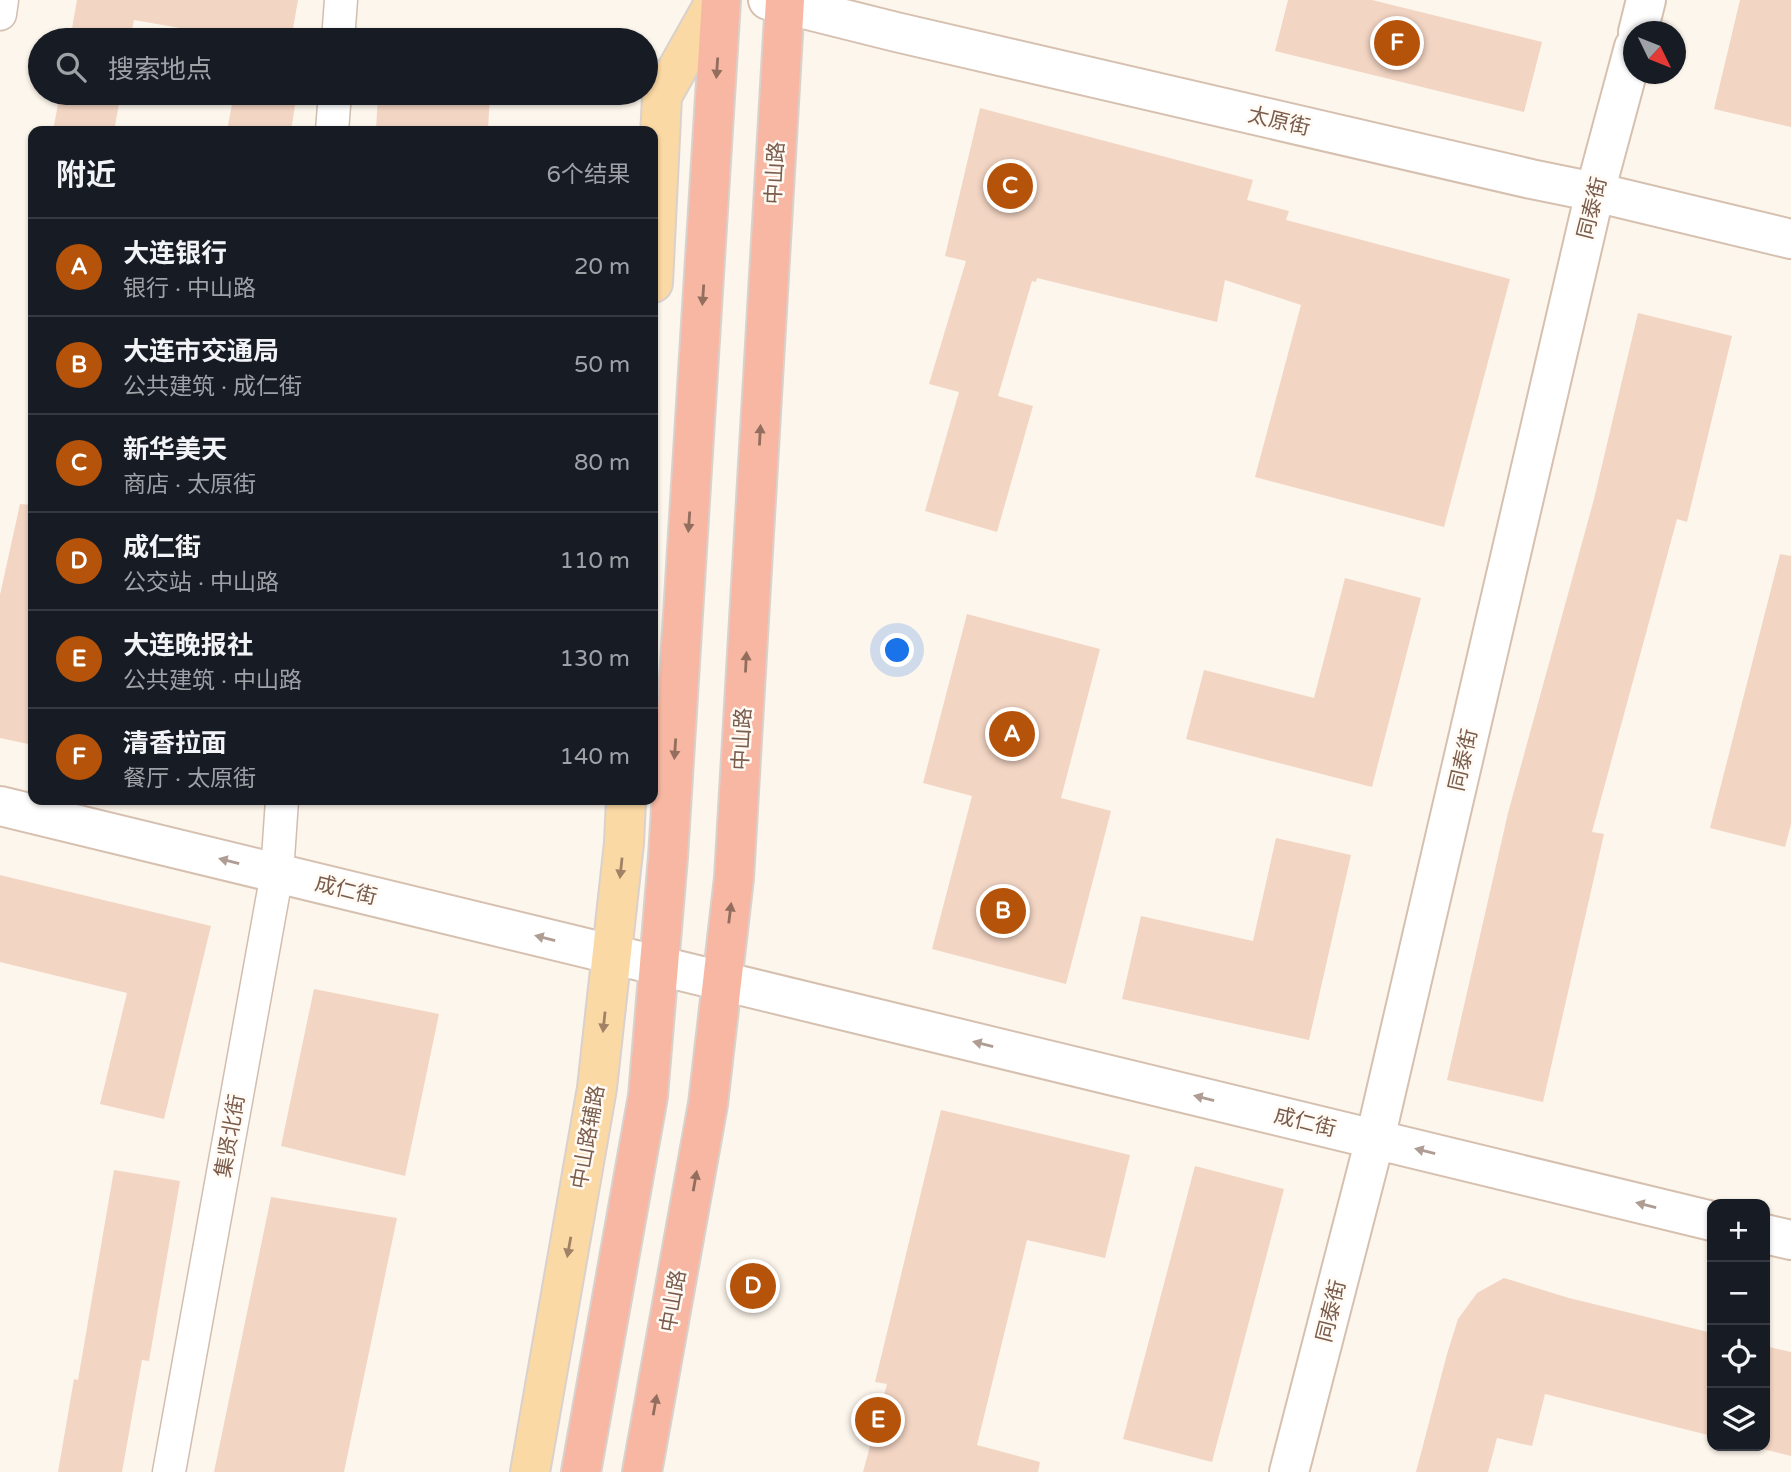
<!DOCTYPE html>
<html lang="zh">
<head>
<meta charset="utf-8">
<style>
	body { margin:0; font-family:"Varela Round","Noto Sans SC",sans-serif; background:#242831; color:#f1f3f6 }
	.controls { position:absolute; right:21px; bottom:21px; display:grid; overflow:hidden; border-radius:14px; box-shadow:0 2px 5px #0004 }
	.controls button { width:63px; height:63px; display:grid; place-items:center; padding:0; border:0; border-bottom:2px solid #363941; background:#171b24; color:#f1f3f6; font:35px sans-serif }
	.compass { position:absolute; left:1623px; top:21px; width:63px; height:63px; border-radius:50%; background:#171b24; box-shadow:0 2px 5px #0004; rotate:133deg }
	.you { position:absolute; left:898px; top:651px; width:24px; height:24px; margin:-18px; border:5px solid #fff; border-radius:50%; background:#1a73e8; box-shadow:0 0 0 10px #1a73e833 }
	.badge { display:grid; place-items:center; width:46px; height:46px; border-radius:50%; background:#b45309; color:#fff; font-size:23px; font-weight:700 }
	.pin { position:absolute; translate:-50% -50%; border:4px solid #fff; box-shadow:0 2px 7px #0006 }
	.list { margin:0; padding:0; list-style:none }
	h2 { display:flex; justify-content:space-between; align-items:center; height:91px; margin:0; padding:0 28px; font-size:30px }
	h2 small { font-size:23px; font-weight:400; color:#9ea1a6 }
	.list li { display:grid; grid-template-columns:46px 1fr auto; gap:21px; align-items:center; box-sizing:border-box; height:98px; padding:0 28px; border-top:2px solid #363941 }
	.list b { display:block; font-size:26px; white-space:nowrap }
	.list p { margin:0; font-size:23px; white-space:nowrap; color:#9ea1a6 }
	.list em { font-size:23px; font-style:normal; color:#9ea1a6 }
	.icon { flex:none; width:38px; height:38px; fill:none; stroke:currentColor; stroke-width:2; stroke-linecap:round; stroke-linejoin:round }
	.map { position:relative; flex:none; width:1791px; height:1472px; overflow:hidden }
	.search { position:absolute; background:#171b24; box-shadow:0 2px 5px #0004; left:28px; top:28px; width:630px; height:77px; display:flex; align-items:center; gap:18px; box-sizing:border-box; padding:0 24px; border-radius:38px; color:#9ea1a6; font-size:26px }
	.panel { position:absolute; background:#171b24; box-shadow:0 2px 5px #0004; left:28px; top:126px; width:630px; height:679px; border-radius:14px }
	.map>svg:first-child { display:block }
	.building { fill:#f3d5c3 }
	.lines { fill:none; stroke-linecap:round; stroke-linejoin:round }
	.street-casing { stroke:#d1beb0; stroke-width:35 }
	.secondary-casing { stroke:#d6c0b0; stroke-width:42 }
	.primary-casing { stroke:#dad1cd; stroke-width:42 }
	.highway-casing { stroke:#dad1cd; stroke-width:42 }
	.street { stroke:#fff; stroke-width:32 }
	.secondary { stroke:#fff; stroke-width:38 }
	.primary { stroke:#fbd9a5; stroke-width:38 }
	.highway { stroke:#f7b7a3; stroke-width:38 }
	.oneway { fill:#936e5e }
	.oneway2 { fill:#af9d94 }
	.oneway3 { fill:#a18267 }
	.labels { text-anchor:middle; stroke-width:5; stroke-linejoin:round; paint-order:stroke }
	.street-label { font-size:21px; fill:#7a5c4d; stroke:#fffaf3 }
</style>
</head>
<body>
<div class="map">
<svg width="1791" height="1472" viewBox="0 0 1791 1472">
	<rect width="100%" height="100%" fill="#fdf6ec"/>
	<!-- building -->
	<path class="building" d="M77 0H298L291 40H249L134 20 130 40H70Z
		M1288 0H1372L1542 42 1524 112 1275 51Z
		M1740 0H1791V127L1714 109Z
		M383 28 494 35V40H382Z
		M60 93H121L114 131H53Z
		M234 93H297L291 131H227Z
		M378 93H490L488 131H376Z
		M980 108 1253 180 1247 200 1289 211 1286 220 1510 279 1444 527 1255 477 1301 305 1225 280 1217 322 1037 278 1036 282 1032 281 998 396 1033 406 997 532 925 511 959 392 929 384 966 261 945 256Z
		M1638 313 1732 336 1687 522 1677 519 1592 832 1604 834 1543 1102 1447 1080 1508 813 1594 499Z
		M20 504 33 505V745L0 738V595Z
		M1780 554 1791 556V824L1785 847 1710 828Z
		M1345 578 1421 598 1372 787 1186 739 1204 670 1314 698Z
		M967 614 1100 649 1061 798 1111 811 1066 984 932 949 972 796 923 783Z
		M1276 838 1351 855 1309 1040 1122 999 1141 916 1253 941Z
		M0 875 211 926 164 1119 100 1104 127 993 0 962Z
		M314 989 439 1014 405 1176 281 1146Z
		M941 1110 1130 1155 1105 1258 1027 1240 977 1445 1040 1462 1038 1472H863L887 1384 875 1382Z
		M1195 1166 1284 1189 1212 1462 1123 1439Z
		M114 1170 180 1181 149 1361 142 1360 122 1472H58L74 1379 78 1380Z
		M271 1197 397 1218 344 1472H214Z
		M1504 1278 1569 1298 1712 1333V1436L1545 1394 1532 1446 1497 1438 1488 1472H1416L1447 1354 1458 1319 1477 1293Z
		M1765 1346 1791 1352V1456L1750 1446H1765Z"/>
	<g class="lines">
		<defs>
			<path id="street" d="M0 14 2 0
				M338 40 341 0
				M332 131 335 93
				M169 1472 277 873 282 800"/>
			<path id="secondary" d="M768 0 896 32 1531 179 1595 192 1791 239
				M1638 32 1646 0
				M0 806 1712 1221
				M1765 1234 1791 1240
				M1289 1472 1375 1139 1595 192 1634 47"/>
			<path id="primary" d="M653 283 662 96 716 0
				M530 1472 597 1088 624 843 626 800"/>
			<path id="highway" d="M581 1472 648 1096 668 857 721 0
				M642 1472 708 1104 734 878 785 0"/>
		</defs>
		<!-- street casing -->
		<use href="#street" class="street-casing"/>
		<!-- secondary casing -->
		<use href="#secondary" class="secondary-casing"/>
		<!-- primary casing -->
		<use href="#primary" class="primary-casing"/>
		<!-- highway casing -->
		<use href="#highway" class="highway-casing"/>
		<!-- street -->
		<use href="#street" class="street"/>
		<!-- secondary -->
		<use href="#secondary" class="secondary"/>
		<!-- primary -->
		<use href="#primary" class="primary"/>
		<!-- highway -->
		<use href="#highway" class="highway"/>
	</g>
	<!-- one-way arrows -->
	<defs><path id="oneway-solid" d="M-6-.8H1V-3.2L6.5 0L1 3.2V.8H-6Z" transform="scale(1.75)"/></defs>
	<g class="oneway">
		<use href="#oneway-solid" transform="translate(717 68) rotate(94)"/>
		<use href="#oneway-solid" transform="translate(703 295) rotate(94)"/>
		<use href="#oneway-solid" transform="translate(760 435) rotate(-87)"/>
		<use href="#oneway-solid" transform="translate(689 522) rotate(94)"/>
		<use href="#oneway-solid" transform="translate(746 662) rotate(-87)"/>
		<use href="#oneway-solid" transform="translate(675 749) rotate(94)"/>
		<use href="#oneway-solid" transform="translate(730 913) rotate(-83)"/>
		<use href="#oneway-solid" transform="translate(695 1181) rotate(-80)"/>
		<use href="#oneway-solid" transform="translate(655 1405) rotate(-80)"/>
	</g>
	<g class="oneway2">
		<use href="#oneway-solid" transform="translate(229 861) rotate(-166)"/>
		<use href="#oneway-solid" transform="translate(545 938) rotate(-166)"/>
		<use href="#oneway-solid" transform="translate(983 1044) rotate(-166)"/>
		<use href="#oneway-solid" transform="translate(1204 1098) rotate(-166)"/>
		<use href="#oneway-solid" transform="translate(1425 1151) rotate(-166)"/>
		<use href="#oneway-solid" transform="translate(1646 1205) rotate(-166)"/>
	</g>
	<g class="oneway3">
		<use href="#oneway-solid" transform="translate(621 868) rotate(96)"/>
		<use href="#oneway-solid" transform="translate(604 1022) rotate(96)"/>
		<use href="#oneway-solid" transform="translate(569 1247) rotate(100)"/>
	</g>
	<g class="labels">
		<!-- street labels -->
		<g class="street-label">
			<text transform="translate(1279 121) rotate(13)" y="7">太原街</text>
			<text transform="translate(775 173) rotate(-87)" y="7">中山路</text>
			<text transform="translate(1592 208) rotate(-76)" y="7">同泰街</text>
			<text transform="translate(742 739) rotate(-87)" y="7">中山路</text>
			<text transform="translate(1463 760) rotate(-77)" y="7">同泰街</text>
			<text transform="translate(346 890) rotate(14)" y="7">成仁街</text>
			<text transform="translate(1305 1122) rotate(14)" y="7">成仁街</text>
			<text transform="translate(230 1136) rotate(-80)" y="7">集贤北街</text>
			<text transform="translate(588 1137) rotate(-80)" y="7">中山路辅路</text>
			<text transform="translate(673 1301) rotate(-80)" y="7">中山路</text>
			<text transform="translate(1331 1311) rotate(-76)" y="7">同泰街</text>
		</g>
	</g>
</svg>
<div class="controls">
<button>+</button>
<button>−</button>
<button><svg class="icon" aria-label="locate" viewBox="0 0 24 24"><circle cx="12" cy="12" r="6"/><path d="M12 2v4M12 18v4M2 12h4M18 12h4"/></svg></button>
<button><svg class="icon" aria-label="layers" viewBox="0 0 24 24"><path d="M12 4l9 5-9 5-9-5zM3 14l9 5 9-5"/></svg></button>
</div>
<svg class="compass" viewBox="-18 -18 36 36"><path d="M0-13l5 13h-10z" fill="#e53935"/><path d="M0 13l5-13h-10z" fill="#9ea1a6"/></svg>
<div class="you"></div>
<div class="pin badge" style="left:1012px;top:734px">A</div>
<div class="pin badge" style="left:1003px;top:911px">B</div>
<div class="pin badge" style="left:1010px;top:186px">C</div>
<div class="pin badge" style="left:753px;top:1286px">D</div>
<div class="pin badge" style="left:878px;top:1420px">E</div>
<div class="pin badge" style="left:1397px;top:43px">F</div>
<div class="search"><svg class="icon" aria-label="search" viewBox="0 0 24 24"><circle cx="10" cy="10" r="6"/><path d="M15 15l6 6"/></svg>搜索地点</div>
<section class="panel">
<h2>附近<small>6个结果</small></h2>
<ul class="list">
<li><span class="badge">A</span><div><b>大连银行</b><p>银行 · 中山路</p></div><em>20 m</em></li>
<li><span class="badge">B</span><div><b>大连市交通局</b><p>公共建筑 · 成仁街</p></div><em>50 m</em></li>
<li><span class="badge">C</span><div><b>新华美天</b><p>商店 · 太原街</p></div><em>80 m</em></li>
<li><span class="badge">D</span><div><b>成仁街</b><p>公交站 · 中山路</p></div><em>110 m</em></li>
<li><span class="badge">E</span><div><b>大连晚报社</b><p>公共建筑 · 中山路</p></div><em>130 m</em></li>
<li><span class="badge">F</span><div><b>清香拉面</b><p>餐厅 · 太原街</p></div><em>140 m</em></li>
</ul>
</section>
</div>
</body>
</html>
